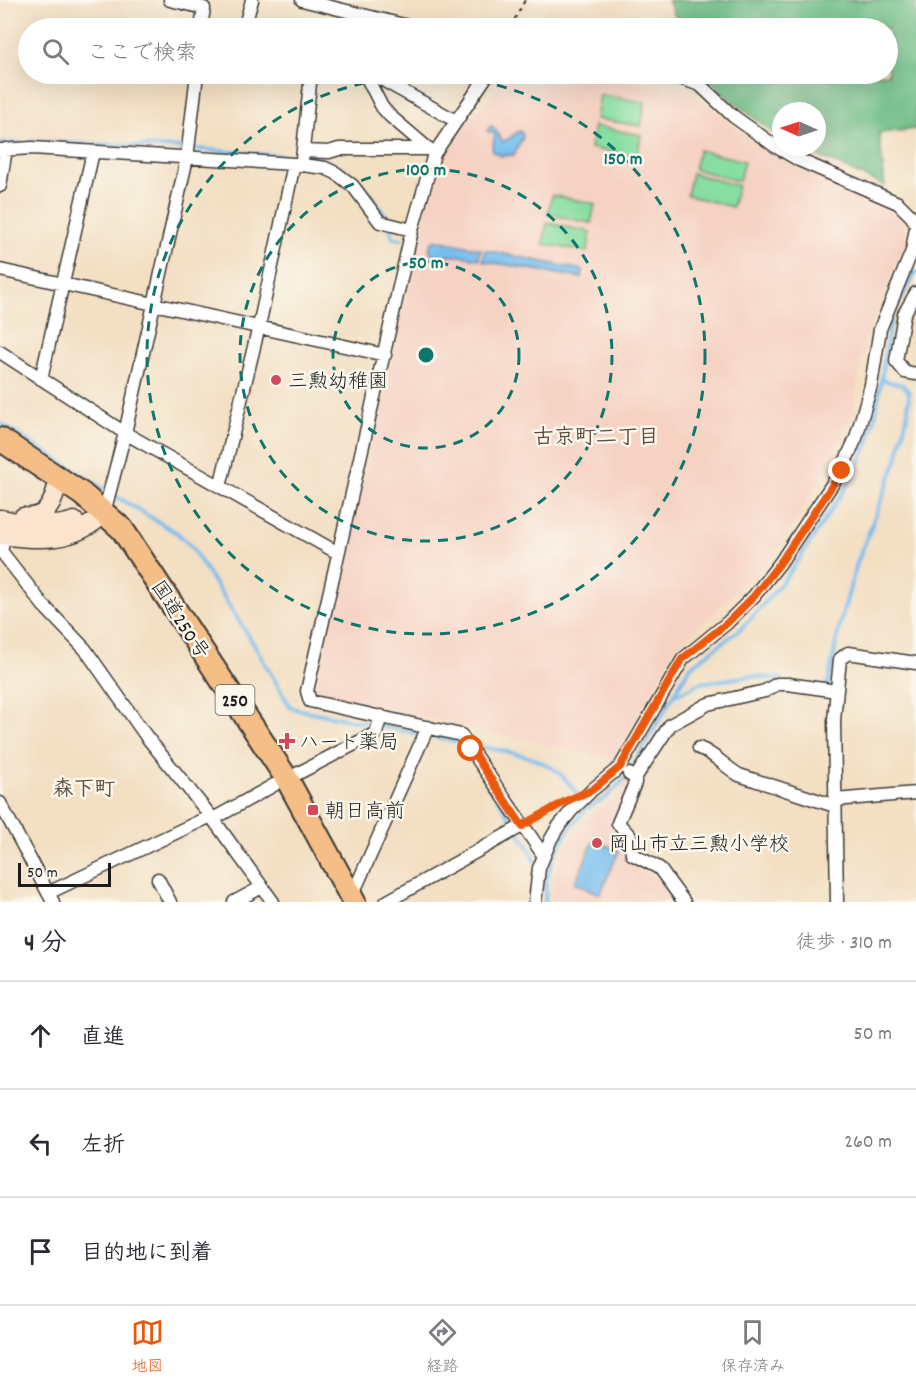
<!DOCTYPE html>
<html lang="ja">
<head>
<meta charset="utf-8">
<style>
	body { margin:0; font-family:Dekko,"Klee One",sans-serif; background:#f2f2f3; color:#2b2b33 }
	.compass { position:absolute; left:772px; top:102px; width:54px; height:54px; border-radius:50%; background:#fff; box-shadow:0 6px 24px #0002; rotate:273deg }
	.scale { position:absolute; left:18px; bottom:15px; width:93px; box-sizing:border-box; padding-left:6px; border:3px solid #1c1c1c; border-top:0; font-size:16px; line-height:21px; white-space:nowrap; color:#1c1c1c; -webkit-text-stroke:4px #fbf7ec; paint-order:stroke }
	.stop { position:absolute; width:18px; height:18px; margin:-14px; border:4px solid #ea580c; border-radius:50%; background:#fff }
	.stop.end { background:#ea580c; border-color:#fff; box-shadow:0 2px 6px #0008 }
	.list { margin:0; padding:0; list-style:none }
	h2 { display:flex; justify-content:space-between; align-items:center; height:78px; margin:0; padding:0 24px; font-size:26px }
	h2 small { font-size:20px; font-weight:400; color:#7c7c81 }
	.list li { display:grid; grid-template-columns:39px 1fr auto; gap:18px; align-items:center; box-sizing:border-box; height:108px; padding:0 24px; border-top:2px solid #e1e1e2 }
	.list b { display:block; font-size:22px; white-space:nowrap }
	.list em { font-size:20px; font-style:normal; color:#7c7c81 }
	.icon { flex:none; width:33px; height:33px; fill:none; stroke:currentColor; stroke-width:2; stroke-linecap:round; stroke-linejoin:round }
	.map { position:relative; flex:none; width:916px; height:902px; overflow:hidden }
	.search { position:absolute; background:#fff; box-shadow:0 6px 24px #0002; left:18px; right:18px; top:18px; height:66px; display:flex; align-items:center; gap:15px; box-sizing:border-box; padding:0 21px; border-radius:33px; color:#7c7c81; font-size:22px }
	.sheet { height:402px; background:#fff }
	nav { display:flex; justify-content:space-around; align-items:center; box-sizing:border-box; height:84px; border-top:2px solid #e1e1e2; background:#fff; font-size:16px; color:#7c7c81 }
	nav a { display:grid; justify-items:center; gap:3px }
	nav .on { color:#ea580c }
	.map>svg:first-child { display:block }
	.built { fill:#f6d2c3 }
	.green { fill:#88dea1; stroke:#527d5e; stroke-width:1.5 }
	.forest { fill:#6ebd87; stroke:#456c52; stroke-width:1.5 }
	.water { fill:#76bdee; stroke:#496c85; stroke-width:1.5 }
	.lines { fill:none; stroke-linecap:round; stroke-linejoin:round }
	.stream { stroke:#76bdee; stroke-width:4 }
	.street-casing { stroke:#3c3935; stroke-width:15 }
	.secondary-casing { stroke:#3c3935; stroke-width:21 }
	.highway-casing { stroke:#3c3935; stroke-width:26 }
	.path { stroke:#3c3935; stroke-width:2; stroke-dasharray:4.5 4.5; stroke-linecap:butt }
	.street { stroke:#fff; stroke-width:12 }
	.secondary { stroke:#fbe5cf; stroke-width:18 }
	.highway { stroke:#f6be87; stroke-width:22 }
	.route { stroke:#ea580c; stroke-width:8 }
	.ring { fill:none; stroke:#0f766e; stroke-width:3; stroke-dasharray:10 8 }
	.poi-dot { fill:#d1495b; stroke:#fbf7ec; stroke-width:2 }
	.labels { text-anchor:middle; stroke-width:5; stroke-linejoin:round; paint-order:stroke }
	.shield { fill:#fbf7ec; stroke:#5f5e5a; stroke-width:1.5 }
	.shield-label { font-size:18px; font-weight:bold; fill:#1c1c1c }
	.poi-label { font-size:20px; fill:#1c1c1c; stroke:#fbf7ec; text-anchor:start }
	.street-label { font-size:20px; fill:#1c1c1c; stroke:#fbf7ec }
	.neighbourhood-label { font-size:21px; font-weight:bold; fill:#614b3f; stroke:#fbf7ec }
	.centre { fill:#0f766e; stroke:#fbf7ec; stroke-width:3 }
	.ring-label { font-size:18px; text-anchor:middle; font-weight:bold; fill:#0f766e; stroke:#fbf7ec; stroke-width:5; stroke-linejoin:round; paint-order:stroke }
</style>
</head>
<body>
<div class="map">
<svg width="916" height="902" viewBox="0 0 916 902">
	<rect width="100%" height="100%" fill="#fbf7ec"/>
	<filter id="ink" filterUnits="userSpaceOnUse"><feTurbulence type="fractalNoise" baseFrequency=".0167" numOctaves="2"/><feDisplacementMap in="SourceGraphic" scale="12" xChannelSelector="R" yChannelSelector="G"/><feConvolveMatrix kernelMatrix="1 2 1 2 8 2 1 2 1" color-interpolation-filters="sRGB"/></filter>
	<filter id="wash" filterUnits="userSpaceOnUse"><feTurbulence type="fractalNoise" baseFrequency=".008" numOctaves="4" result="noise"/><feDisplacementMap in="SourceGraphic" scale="24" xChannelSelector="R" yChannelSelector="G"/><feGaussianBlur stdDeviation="1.35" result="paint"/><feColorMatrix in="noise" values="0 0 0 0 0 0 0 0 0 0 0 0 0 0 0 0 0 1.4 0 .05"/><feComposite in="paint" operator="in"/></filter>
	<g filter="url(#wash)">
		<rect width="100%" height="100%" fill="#f3dfc2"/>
		<!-- built -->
		<path class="built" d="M513 74H551L684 89 786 164 897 210 907 238 865 340 853 412 820 479 772 559 675 648 624 740 611 759 321 695 316 686 434 176 444 155 465 124Z
			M628 781 630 783 615 827 627 836 633 858 632 862 637 869 652 875 661 882 675 902H550L553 880 564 847 580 823 595 810 609 803Z"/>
		<!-- green -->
		<path class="green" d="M600 95 645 102 641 126 596 119Z
			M594 126 641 135 637 157 590 148Z
			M699 150 744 161 739 181 694 169Z
			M692 173 738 186 732 207 687 195Z
			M552 195 595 204 591 223 548 214Z
			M547 223 591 232 587 252 543 244Z"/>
		<!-- forest -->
		<path class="forest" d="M668 0H916V129L879 133 885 186 799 147H817V111H781V139L728 97 704 74H888V28H680Z"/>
		<!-- water -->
		<path class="water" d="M491 126 494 127 502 141C512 141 514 131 521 131L523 137 514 155 501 156 492 151 495 134 487 131Z
			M437 240 481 249 479 259 463 256 433 255 429 249 432 242Z
			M485 250 583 270 582 278 483 261Z
			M594 840 619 851 600 894 575 883Z"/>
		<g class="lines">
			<!-- stream -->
			<path class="stream" d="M31 142 186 148 320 159C346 166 371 191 385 215 389 221 391 230 393 238L402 239
				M0 144 20 143
				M0 423 105 490
				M117 497 177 533 190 545 250 638 291 708 464 743
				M825 684H828L840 623 857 563 897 460 908 412 909 392 903 385 882 380
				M675 693 678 694 700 683 751 676 782 679
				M471 745C500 751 533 753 558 772 565 778 571 786 577 793
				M498 799 515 826
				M519 832 534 856 532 858 535 861
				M545 902 546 881 553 858 567 832 587 808 605 798 625 779 690 667 742 628 763 605 791 571 852 478 868 443 876 413 891 316 916 272"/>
		</g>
	</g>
	<g filter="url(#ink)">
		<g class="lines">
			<defs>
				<path id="street" d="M170 0 204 8 201 28
					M302 0 416 28
					M248 28 247 18 252 0
					M365 74 382 107 390 116 431 151
					M372 74 456 121
					M488 74 434 154 412 230 307 691 310 701 461 735 544 856
					M643 74 677 77 700 85 733 116 775 146 799 160 898 203 912 217 916 225
					M398 88 407 74
					M0 150 32 148 294 164 325 168 336 173 353 186 380 222 412 230
					M303 151 329 152 339 149H429
					M302 159 311 74
					M0 186 6 149
					M0 270 385 355
					M916 293 904 314 896 361 905 372 916 374
					M0 352 125 433 338 553
					M41 379 93 152
					M220 487 259 326 294 164
					M104 513 125 433 187 158 197 74
					M5 536 1 551 43 605 85 649 146 736 213 819 273 902
					M699 748C715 754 724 766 739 775L835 806
					M629 774 635 778V783L618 823 630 836 632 854 659 868 684 902
					M635 778 670 725 708 704 765 691 777 684H788L837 691
					M287 779 376 733 381 716
					M835 800 916 793
					M0 803 53 902
					M213 819 274 785
					M158 879 170 902
					M48 893 211 816
					M351 898 428 727
					M234 902 262 887
					M386 902 522 826
					M535 902 539 868 551 839 558 827 572 810 592 790 620 767 683 659 727 623 754 596 780 563 841 471 856 438 871 385 880 329 912 251 916 227
					M837 902 834 720 840 659 848 653 916 663"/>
				<path id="secondary" d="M23 517C43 519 51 509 56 490
					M0 519C24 523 50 530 74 521
					M0 535C38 540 75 543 104 513"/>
				<path id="highway" d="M0 439 82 494 122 529 287 779 354 902"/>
			</defs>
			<!-- street casing -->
			<use href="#street" class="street-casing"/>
			<!-- secondary casing -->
			<use href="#secondary" class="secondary-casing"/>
			<!-- highway casing -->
			<use href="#highway" class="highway-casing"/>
			<!-- path -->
			<path class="path" d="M510 28 525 0
				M532 819 561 803"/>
			<!-- street -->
			<use href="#street" class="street"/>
			<!-- secondary -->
			<use href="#secondary" class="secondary"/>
			<!-- highway -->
			<use href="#highway" class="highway"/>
		</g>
	</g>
	<g class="lines" filter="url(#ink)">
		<!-- route -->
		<path class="route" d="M471 749 522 826 566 801 592 790 620 767 682 659 727 623 754 596 780 563 842 471"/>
	</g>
	<!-- distance rings -->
	<g class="ring">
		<circle cx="426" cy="355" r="93"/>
		<circle cx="426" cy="355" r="186"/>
		<circle cx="426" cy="355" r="279"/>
	</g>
	<!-- markers -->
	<g class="poi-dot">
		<circle cx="276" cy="380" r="6"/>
		<path d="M284 732h6v6h6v6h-6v6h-6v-6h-6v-6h6z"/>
		<rect x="307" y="804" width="12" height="12" rx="3"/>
		<circle cx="597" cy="843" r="6"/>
	</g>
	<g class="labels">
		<!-- shield labels -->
		<rect class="shield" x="215.5" y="685" width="39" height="30" rx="4.5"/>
		<g class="shield-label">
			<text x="235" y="706">250</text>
		</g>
		<!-- poi labels -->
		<g class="poi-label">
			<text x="288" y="387">三勲幼稚園</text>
			<text x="299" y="748">ハート薬局</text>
			<text x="325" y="817">朝日高前</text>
			<text x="609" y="850">岡山市立三勲小学校</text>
		</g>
		<!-- street labels -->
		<g class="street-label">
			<text transform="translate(181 619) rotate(57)" y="7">国道250号</text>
		</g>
		<!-- neighbourhood labels -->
		<g class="neighbourhood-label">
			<text x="596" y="443">古京町二丁目</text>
			<text x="84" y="795">森下町</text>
		</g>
	</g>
	<circle cx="426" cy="355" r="9" class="centre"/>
	<g class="ring-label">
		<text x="623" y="164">150 m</text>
		<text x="426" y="175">100 m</text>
		<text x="426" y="268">50 m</text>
	</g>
</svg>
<svg class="compass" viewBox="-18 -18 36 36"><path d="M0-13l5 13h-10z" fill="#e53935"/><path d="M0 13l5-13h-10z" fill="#7c7c81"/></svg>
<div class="scale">50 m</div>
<div class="stop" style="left:471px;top:749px"></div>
<div class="stop end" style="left:842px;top:471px"></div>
<div class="search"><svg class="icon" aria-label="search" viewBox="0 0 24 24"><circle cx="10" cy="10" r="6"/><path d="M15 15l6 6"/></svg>ここで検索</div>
</div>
<section class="sheet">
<h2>4 分<small>徒歩 · 310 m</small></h2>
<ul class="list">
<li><svg class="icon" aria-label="ahead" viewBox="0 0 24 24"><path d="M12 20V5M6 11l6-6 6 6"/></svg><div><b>直進</b></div><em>50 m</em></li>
<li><svg class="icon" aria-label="left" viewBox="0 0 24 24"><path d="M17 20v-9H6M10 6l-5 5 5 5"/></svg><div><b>左折</b></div><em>260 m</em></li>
<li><svg class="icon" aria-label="arrive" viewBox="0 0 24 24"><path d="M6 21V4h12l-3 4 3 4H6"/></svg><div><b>目的地に到着</b></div></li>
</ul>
</section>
<nav>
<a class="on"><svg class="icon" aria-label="map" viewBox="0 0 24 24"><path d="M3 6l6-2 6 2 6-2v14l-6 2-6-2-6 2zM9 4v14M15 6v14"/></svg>地図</a>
<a><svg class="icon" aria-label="directions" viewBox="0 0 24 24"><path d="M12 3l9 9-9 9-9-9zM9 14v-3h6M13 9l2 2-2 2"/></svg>経路</a>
<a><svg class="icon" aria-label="saved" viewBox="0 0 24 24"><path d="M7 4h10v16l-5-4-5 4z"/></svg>保存済み</a>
</nav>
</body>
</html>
